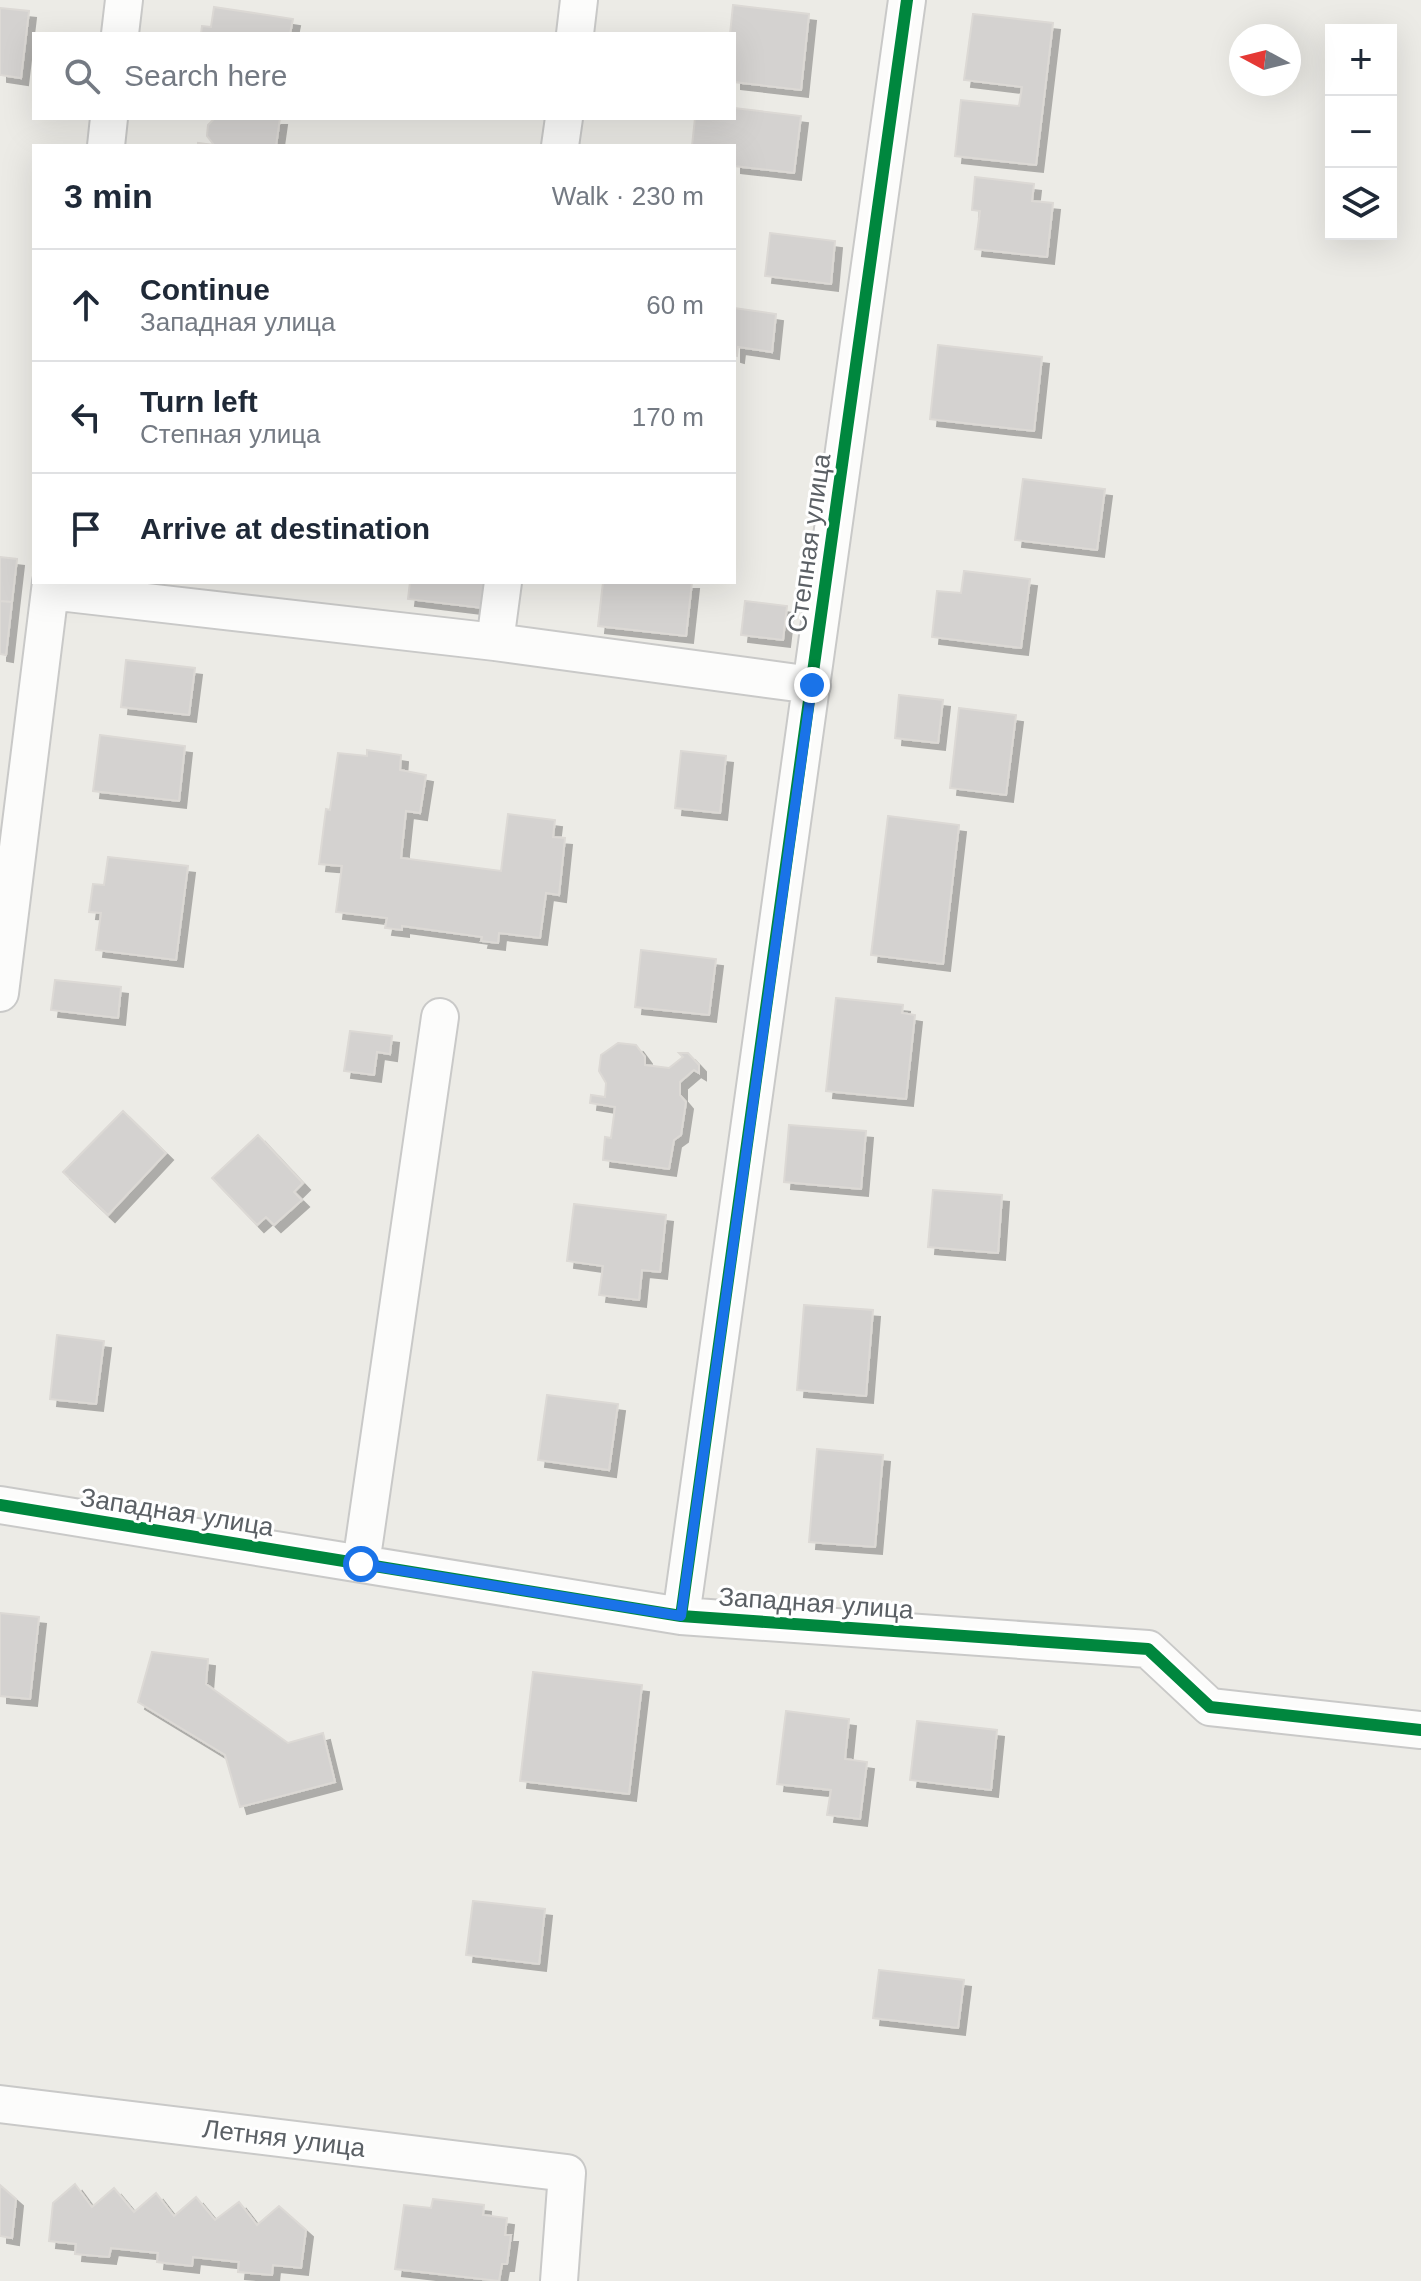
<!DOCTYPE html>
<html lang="en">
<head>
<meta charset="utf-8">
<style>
	body { margin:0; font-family:Arial,sans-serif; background:#f2f2f3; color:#1f2937 }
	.controls { position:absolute; right:24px; top:24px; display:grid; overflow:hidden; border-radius:0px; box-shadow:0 8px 32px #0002 }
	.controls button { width:72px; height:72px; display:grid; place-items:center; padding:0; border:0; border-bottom:2px solid #e0e1e3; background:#fff; color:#1f2937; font:40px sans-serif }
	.compass { position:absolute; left:1229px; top:24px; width:72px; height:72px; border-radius:50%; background:#fff; box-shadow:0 8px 32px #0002; rotate:277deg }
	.stop { position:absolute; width:24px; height:24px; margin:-18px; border:6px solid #1a73e8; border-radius:50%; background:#fff }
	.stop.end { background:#1a73e8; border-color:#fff; box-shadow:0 2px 8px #0008 }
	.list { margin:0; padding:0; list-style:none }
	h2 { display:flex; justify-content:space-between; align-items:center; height:104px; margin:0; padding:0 32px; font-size:34px }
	h2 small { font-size:26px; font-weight:400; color:#747a83 }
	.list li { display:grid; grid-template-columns:52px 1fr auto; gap:24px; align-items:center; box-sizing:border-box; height:112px; padding:0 32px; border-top:2px solid #e0e1e3 }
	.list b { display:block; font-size:30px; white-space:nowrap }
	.list p { margin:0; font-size:26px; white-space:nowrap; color:#747a83 }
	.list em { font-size:26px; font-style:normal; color:#747a83 }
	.icon { flex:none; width:44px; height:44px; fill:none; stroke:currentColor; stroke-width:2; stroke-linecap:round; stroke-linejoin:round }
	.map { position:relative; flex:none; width:1421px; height:2281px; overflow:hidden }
	.search { position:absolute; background:#fff; box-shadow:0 8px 32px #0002; left:32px; top:32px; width:704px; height:88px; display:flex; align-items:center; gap:20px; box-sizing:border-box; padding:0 28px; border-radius:0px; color:#747a83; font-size:30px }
	.panel { position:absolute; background:#fff; box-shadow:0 8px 32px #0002; left:32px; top:144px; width:704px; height:440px; border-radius:0px }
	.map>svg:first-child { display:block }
	.building { fill:#d4d2d0; stroke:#dcd9d5; stroke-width:2; filter:url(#shadow) }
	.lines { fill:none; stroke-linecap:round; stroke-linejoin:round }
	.minor-casing { stroke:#c9c9c8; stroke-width:40 }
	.minor { stroke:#fcfcfb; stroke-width:36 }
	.cycleway-casing { stroke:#fff; stroke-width:17 }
	.cycleway { stroke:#00873e; stroke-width:12 }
	.route { stroke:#1a73e8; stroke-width:10 }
	.labels { text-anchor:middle; stroke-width:6; stroke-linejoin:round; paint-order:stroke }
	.street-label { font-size:26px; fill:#5b6065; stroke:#fff }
</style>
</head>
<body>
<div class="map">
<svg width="1421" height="2281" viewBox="0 0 1421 2281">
	<defs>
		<filter id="shadow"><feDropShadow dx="7" dy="7" stdDeviation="0" flood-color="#0004"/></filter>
	</defs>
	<rect width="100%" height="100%" fill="#ecebe6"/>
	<!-- building -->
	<path class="building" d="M733 5 809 14 801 90 734 82V34H730Z
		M214 7 293 19 290 34H201L202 26 211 27Z
		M0 8 29 11 21 78 0 75Z
		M973 14 1053 23 1036 165 955 156 961 100 1019 106 1022 87 964 80Z
		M734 108 801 116 794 173 734 166V146H692L695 118H734Z
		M215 118H280L276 146H198V143L214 145 207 136 208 125Z
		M975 177 1034 184 1032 201 1053 203 1047 257 975 249 980 211 972 210Z
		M770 233 835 241 831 284 765 276Z
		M734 308 776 314 772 352 738 347 737 356 734 355Z
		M938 345 1042 357 1034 431 930 419Z
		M1023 479 1105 489 1097 550 1015 540Z
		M0 557 17 559 12 602 0 601Z
		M964 571 1030 579 1021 648 932 637 937 591 961 593Z
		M410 582H485L482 608 408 599Z
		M603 582H692L686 636 598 626Z
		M0 601 12 602 6 655 0 654Z
		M745 601 787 606 783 640 741 635Z
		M126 660 195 668 189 715 121 707Z
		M899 695 943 700 938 743 895 738Z
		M959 708 1016 715 1006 795 950 788Z
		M100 735 185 746 179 801 93 791Z
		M367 750 401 755 400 770 426 775 420 813 406 811 401 858 501 871 508 814 555 820 553 837 565 838 559 895 546 893 540 938 499 933 498 943 481 941 482 937 402 926V930L385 928 387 918 336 912 342 866 319 864 326 809 330 810 338 753 367 756Z
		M681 751 726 756 720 813 675 808Z
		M888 816 959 825 943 964 871 955Z
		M108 857 188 866 176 960 96 950 101 913 89 912 93 884 104 885Z
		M641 950 716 959 709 1015 635 1007Z
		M55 980 121 987 118 1018 51 1010Z
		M836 998 903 1005 902 1013 915 1015 906 1099 826 1091Z
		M350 1031 392 1036 390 1054 377 1052 374 1075 344 1071Z
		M618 1043 636 1045 645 1057V1065L669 1068 683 1057 679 1053H688L699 1065V1073L694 1070 680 1082V1095L686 1102 681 1135 674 1140 669 1169 603 1160 605 1137 611 1138 615 1107 590 1103 591 1095 605 1097 606 1083 599 1071 601 1055Z
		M123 1111 166 1153 108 1215 63 1172Z
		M789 1125 866 1131 861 1189 784 1182Z
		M258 1135 303 1183 294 1192 302 1200 274 1225 266 1217 257 1225 212 1178Z
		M933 1190 1002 1195 998 1253 928 1247Z
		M574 1204 666 1215 660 1272 642 1270 639 1300 599 1295 603 1266 567 1261Z
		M804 1305 873 1310 866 1396 797 1390Z
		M57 1335 104 1341 96 1404 50 1399Z
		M547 1395 618 1404 609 1470 538 1460Z
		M817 1449 883 1455 875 1547 809 1542Z
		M0 1613 39 1617 30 1699 0 1696Z
		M152 1652 208 1659 206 1684 288 1743 323 1733 335 1782 240 1807 225 1755 138 1702Z
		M533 1672 642 1685 629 1794 520 1781Z
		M786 1711 849 1719 845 1759 867 1762 860 1819 827 1815 831 1790 777 1784Z
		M917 1721 997 1730 991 1790 910 1780Z
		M473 1901 545 1909 539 1964 466 1955Z
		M879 1970 964 1980 958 2028 873 2018Z
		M75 2184 92 2207 114 2188 134 2212 156 2193 174 2216 196 2197 215 2220 239 2202 257 2225 279 2206 306 2230 301 2268 273 2265 272 2275 238 2272 239 2262 193 2257 192 2266 157 2262 158 2253 111 2248 109 2257 75 2254 76 2244 49 2241 53 2203Z
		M0 2185 16 2199 12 2238 0 2236Z
		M433 2199 484 2205 483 2215 507 2218 505 2235H511L507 2264H502L499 2281 395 2269 404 2205 431 2208Z"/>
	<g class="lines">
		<defs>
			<path id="minor" d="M120 34 124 0
				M575 34 579 0
				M106 146 109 118
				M560 146 564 118
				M50 591 495 642 812 685
				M495 642 503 582
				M0 993 51 582
				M0 1505 681 1616 1148 1649 1210 1707 1421 1730
				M361 1564 440 1017
				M681 1616 907 0
				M0 2104 567 2173 559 2281"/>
		</defs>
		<!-- minor casing -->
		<use href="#minor" class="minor-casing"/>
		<!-- minor -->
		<use href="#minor" class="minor"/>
		<defs>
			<path id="cycleway" d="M0 1505 681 1616 1148 1649 1210 1707 1421 1730
				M681 1616 907 0"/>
		</defs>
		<!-- cycleway casing -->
		<use href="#cycleway" class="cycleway-casing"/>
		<!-- cycleway -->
		<use href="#cycleway" class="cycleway"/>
	</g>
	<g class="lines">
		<!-- route -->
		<path class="route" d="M361 1564 681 1616 812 685"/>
	</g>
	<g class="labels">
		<!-- street labels -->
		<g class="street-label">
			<text transform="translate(809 543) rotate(-82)" y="9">Степная улица</text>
			<text transform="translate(177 1512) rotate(9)" y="9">Западная улица</text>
			<text transform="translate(816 1603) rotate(4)" y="9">Западная улица</text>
			<text transform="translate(284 2138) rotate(7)" y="9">Летняя улица</text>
		</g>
	</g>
</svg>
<div class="controls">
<button>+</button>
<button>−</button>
<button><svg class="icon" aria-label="layers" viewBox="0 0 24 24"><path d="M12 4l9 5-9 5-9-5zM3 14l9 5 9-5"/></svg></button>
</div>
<svg class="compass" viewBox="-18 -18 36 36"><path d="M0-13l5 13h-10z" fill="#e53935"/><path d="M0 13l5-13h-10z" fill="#747a83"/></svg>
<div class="stop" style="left:361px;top:1564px"></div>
<div class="stop end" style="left:812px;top:685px"></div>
<div class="search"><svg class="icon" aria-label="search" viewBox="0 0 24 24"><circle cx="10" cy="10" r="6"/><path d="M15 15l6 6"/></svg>Search here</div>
<section class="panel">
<h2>3 min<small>Walk · 230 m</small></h2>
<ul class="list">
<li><svg class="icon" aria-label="ahead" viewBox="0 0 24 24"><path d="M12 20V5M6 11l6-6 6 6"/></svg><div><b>Continue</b><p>Западная улица</p></div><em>60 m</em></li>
<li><svg class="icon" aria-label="left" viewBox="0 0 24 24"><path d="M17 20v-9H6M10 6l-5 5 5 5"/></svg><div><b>Turn left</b><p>Степная улица</p></div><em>170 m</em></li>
<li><svg class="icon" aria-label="arrive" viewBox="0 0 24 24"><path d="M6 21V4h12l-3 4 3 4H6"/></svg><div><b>Arrive at destination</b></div></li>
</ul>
</section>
</div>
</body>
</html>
